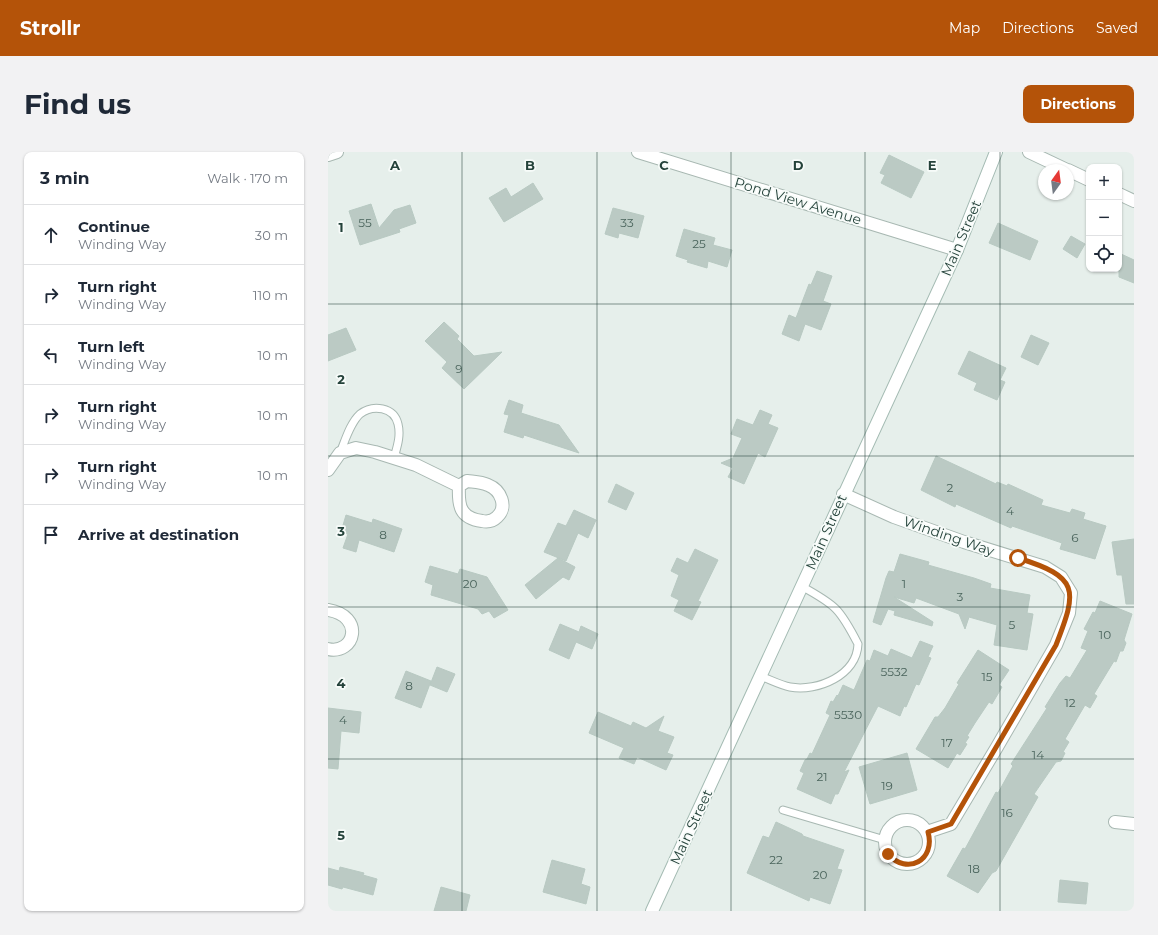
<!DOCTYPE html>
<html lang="en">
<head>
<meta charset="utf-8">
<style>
	body { margin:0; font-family:Montserrat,sans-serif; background:#f2f2f3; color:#1f2937 }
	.controls { position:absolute; right:12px; top:12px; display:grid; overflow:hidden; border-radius:8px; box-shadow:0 1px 3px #0004 }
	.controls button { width:36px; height:36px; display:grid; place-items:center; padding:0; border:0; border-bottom:1px solid #e0e1e3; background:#fff; color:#1f2937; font:20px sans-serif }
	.compass { position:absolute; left:710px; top:12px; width:36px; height:36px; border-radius:50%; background:#fff; box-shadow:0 1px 3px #0004; rotate:14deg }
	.stop { position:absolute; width:12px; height:12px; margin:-9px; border:3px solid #b45309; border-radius:50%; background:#fff }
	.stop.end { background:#b45309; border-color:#fff; box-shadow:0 1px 4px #0008 }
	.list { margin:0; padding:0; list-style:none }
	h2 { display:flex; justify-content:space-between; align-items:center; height:52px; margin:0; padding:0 16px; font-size:17px }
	h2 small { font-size:13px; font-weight:400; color:#747a83 }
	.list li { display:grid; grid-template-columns:26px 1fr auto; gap:12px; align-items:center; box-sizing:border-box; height:60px; padding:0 16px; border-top:1px solid #e0e1e3 }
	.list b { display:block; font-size:15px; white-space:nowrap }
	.list p { margin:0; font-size:13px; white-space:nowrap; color:#747a83 }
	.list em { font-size:13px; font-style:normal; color:#747a83 }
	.icon { flex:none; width:22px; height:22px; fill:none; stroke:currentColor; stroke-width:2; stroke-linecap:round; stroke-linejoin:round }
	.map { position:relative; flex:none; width:806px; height:759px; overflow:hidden; border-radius:8px }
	header { display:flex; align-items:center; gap:24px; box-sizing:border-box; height:56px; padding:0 20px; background:#b45309; color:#fff }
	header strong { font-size:19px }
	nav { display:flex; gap:22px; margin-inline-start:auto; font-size:14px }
	.intro { display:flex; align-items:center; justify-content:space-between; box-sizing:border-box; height:96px; padding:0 24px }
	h1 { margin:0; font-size:28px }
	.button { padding:10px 18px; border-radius:8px; background:#b45309; color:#fff; font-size:14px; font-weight:700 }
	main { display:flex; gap:24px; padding:0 24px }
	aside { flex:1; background:#fff; border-radius:8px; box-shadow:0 1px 3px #0004 }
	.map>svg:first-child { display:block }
	.building { fill:#bbcac4; stroke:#b8c9c2 }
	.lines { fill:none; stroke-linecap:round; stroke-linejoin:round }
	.service-casing { stroke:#a8b8b2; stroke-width:9 }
	.minor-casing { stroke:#a8b8b2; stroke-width:14 }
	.secondary-casing { stroke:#a4bbb3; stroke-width:14 }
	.service { stroke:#fff; stroke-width:7 }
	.minor { stroke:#fff; stroke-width:12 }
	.secondary { stroke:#fff; stroke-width:12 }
	.route { stroke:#b45309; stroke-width:5 }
	.grid { fill:none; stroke:#24423a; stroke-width:1; stroke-opacity:0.55 }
	.labels { text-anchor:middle; stroke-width:3.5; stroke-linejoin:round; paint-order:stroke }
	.number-label { font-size:12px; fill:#4a645c }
	.street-label { font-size:14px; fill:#24423a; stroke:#f7fbf9 }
	.grid-label { font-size:13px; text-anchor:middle; font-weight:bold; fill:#24423a; stroke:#f7fbf9; stroke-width:3.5; stroke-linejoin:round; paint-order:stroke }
</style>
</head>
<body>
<header>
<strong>Strollr</strong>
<nav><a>Map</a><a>Directions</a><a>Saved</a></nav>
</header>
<div class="intro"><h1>Find us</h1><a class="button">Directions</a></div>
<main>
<aside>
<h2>3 min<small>Walk · 170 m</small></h2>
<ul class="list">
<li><svg class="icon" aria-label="ahead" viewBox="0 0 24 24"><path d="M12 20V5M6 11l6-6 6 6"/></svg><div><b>Continue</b><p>Winding Way</p></div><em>30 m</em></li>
<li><svg class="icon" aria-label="right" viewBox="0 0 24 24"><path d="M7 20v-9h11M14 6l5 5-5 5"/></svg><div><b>Turn right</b><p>Winding Way</p></div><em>110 m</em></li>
<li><svg class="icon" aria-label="left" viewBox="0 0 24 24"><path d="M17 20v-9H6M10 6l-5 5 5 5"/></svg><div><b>Turn left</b><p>Winding Way</p></div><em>10 m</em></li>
<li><svg class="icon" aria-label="right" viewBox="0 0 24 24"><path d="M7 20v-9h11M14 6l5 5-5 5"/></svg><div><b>Turn right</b><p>Winding Way</p></div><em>10 m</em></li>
<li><svg class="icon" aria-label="right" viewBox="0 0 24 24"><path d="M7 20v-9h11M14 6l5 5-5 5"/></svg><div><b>Turn right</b><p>Winding Way</p></div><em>10 m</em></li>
<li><svg class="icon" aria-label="arrive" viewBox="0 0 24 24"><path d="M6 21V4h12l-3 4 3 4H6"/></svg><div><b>Arrive at destination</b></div></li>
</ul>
</aside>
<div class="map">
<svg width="806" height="759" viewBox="0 0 806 759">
	<rect width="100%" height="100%" fill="#e6efeb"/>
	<!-- building -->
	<path class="building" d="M561 3 596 20 583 46 553 31 557 23 552 21Z
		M205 31 215 47 176 70 161 46 178 36 183 45Z
		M43 52 51 76 66 58 82 53 88 71 71 77 72 80 32 93 21 59Z
		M285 56 316 64 310 86 291 81 290 86 277 82Z
		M670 71 710 89 702 108 661 91Z
		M356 77 387 86 385 93 404 98 399 115 380 109 379 116 359 110 360 108 348 104Z
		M743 84 757 92 749 106 735 97Z
		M791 101 806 108V131L791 125Z
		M489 119 504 124 495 149 503 152 493 178 477 172 471 189 454 182 461 163 468 166 481 132 483 133Z
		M116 170 131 184 129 187 146 204 174 200 136 237 114 216 119 210 97 189Z
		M18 176 28 198 0 209V183Z
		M703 183 721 191 710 213 693 205Z
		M641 199 678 216 672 228 677 230 669 248 646 238 649 231 630 222Z
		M181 248 195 253 193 261 231 273 251 301 196 283 195 286 176 280 181 263 176 262Z
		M432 258 444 263 440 272 450 276 437 305 430 301 416 332 400 325 405 316 393 311 405 306 414 286 403 282 409 267 425 273Z
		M608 304 668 332 669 330 679 334 680 332 715 348 713 353 742 361 744 357 757 361 755 367 778 374 767 407 732 397 734 391 684 374 683 376 628 352 627 355 593 338Z
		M288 332 306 341 298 358 280 350Z
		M246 358 268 368 260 386 250 381 238 409 216 400 230 371 238 374Z
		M18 363 44 371 45 367 74 377 66 400 31 388 28 400 15 396 20 382 13 380Z
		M806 387V452H798L794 423H789L784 390Z
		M367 397 390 408 370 449 373 450 364 468 346 459 351 448 343 444 351 423 343 419 349 406 360 411Z
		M572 402 601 410 600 413 646 426 663 432 662 436 702 443 699 461 705 462 699 498 666 493 669 473 641 465 637 477 631 462 588 446 586 451 566 445 605 470 604 474 566 463 567 459 560 457 553 473 545 470 558 426 561 419 566 420Z
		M230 406 247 415 241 428 235 425 208 447 197 433Z
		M102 414 130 422 132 417 159 425 180 458 166 466 161 459 154 462 150 457 103 443 105 433 97 430Z
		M772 449 804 462 796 488 798 491 795 499H792L788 510 786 509 766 542 769 544 762 556 757 553 737 587 741 590 735 600 737 601 733 609 728 610 706 642 710 645 668 719 664 721 650 741 619 724 635 696 637 697 668 640 670 641 685 614 683 612 719 556 717 555 732 531 738 524 742 526 759 498 753 496 760 479 756 477 765 460 767 461Z
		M232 472 251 480 253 474 270 482 264 497 248 490 241 507 221 498Z
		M592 489 605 494 600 505 603 506 591 533 588 532 578 555 576 554 572 564 550 554 516 620 521 618 510 642H507L503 652 469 637 476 621 472 619 477 608 479 607 482 601 484 602 502 563 498 561 503 549 505 550 509 543 510 544 515 533 526 538 539 508 542 509 546 498 560 504 563 497 584 506Z
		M650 498 681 518 671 533 674 535 664 552 661 550 647 571 639 584 641 585 637 591 639 592 632 603 629 601 620 616 588 597 607 565H610L617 556 631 532 629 531Z
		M109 515 127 522 119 540 102 533Z
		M78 519 103 529 93 556 67 546Z
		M0 556 33 560 31 581 13 579 10 617 0 616Z
		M270 560 303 574 305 570 318 576 336 564 330 579 346 585 339 601 345 603 338 618 309 605 306 612 291 606 296 596 261 581Z
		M579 601 589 638 542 652 531 615Z
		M448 670 474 682 475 684 516 698 509 717 514 718 502 752 482 745 481 749 419 721 435 684 441 686Z
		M224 708 257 717 253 732 262 735 258 752 215 740Z
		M12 715 36 721 35 723 49 727 45 743 15 735 14 737 0 733V716L11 719Z
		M732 728 760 731 758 752 730 750Z
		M113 735 142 743 138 759H106Z"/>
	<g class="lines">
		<defs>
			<path id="service" d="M12 301C17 289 22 271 32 262 45 252 66 255 70 272 73 284 69 295 66 306
				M432 524C441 527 452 533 462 535 490 540 529 523 530 492 512 457 508 453 473 434
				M455 658 557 688"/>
			<path id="minor" d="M310 0 629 98
				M701 0 739 18
				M0 3 9 0
				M740 18 761 28
				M791 42 806 49
				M0 318 12 301 28 296 47 300 88 313 131 334
				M139 329C147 330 153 330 160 333 173 338 180 355 169 365 165 369 159 370 154 369 132 366 130 354 131 334Z
				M515 342 566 365 636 390 717 415 733 425 743 441 741 461 728 493 669 595 623 672 599 680
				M0 458C37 464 27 503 0 497
				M557 690a22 22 0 1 1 44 0a22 22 0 1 1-44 0Z
				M787 670 806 672"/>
			<path id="secondary" d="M324 759 629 98 668 0"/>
		</defs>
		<!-- service casing -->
		<use href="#service" class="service-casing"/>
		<!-- minor casing -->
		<use href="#minor" class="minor-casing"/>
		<!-- secondary casing -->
		<use href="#secondary" class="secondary-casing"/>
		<!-- service -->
		<use href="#service" class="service"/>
		<!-- minor -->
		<use href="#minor" class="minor"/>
		<!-- secondary -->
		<use href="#secondary" class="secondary"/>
	</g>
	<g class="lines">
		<!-- route -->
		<path class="route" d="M560 702C579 724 608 708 600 680L623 672 728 493C750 437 751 425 690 406"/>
	</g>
	<!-- grid -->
	<path class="grid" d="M134 0V759M269 0V759M403 0V759M537 0V759M672 0V759M0 152H806M0 304H806M0 455H806M0 607H806"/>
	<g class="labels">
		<!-- number labels -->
		<g class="number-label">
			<text x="37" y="75">55</text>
			<text x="299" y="75">33</text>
			<text x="371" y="96">25</text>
			<text x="131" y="221">9</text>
			<text x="622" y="340">2</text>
			<text x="682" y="363">4</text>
			<text x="55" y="387">8</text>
			<text x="747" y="390">6</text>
			<text x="142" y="436">20</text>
			<text x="576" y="436">1</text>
			<text x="632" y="449">3</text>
			<text x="684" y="477">5</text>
			<text x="777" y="487">10</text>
			<text x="566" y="524">5532</text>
			<text x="659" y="529">15</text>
			<text x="81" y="538">8</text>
			<text x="742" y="555">12</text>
			<text x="520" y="567">5530</text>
			<text x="15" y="572">4</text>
			<text x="619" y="595">17</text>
			<text x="710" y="607">14</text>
			<text x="494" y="629">21</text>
			<text x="559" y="638">19</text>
			<text x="679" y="665">16</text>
			<text x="448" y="712">22</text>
			<text x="646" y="721">18</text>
			<text x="492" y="727">20</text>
		</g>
		<!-- street labels -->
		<g class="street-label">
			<text transform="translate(470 49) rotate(17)" y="5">Pond View Avenue</text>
			<text transform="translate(633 86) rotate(-67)" y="5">Main Street</text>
			<text transform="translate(498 380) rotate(-66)" y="5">Main Street</text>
			<text transform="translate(621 384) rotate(19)" y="5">Winding Way</text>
			<text transform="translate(363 675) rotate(-65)" y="5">Main Street</text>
		</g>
	</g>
	<g class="grid-label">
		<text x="67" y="18">A</text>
		<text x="202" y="18">B</text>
		<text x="336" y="18">C</text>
		<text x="470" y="18">D</text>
		<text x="604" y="18">E</text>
		<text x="13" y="80">1</text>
		<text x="13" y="232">2</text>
		<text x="13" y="384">3</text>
		<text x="13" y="536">4</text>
		<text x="13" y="688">5</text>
	</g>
</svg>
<div class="controls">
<button>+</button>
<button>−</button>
<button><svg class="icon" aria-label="locate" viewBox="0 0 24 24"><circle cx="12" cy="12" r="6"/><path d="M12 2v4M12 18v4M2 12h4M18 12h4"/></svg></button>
</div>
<svg class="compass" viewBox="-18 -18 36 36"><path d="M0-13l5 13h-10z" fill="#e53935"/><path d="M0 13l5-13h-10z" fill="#747a83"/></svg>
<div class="stop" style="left:690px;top:406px"></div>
<div class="stop end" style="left:560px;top:702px"></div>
</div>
</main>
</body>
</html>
